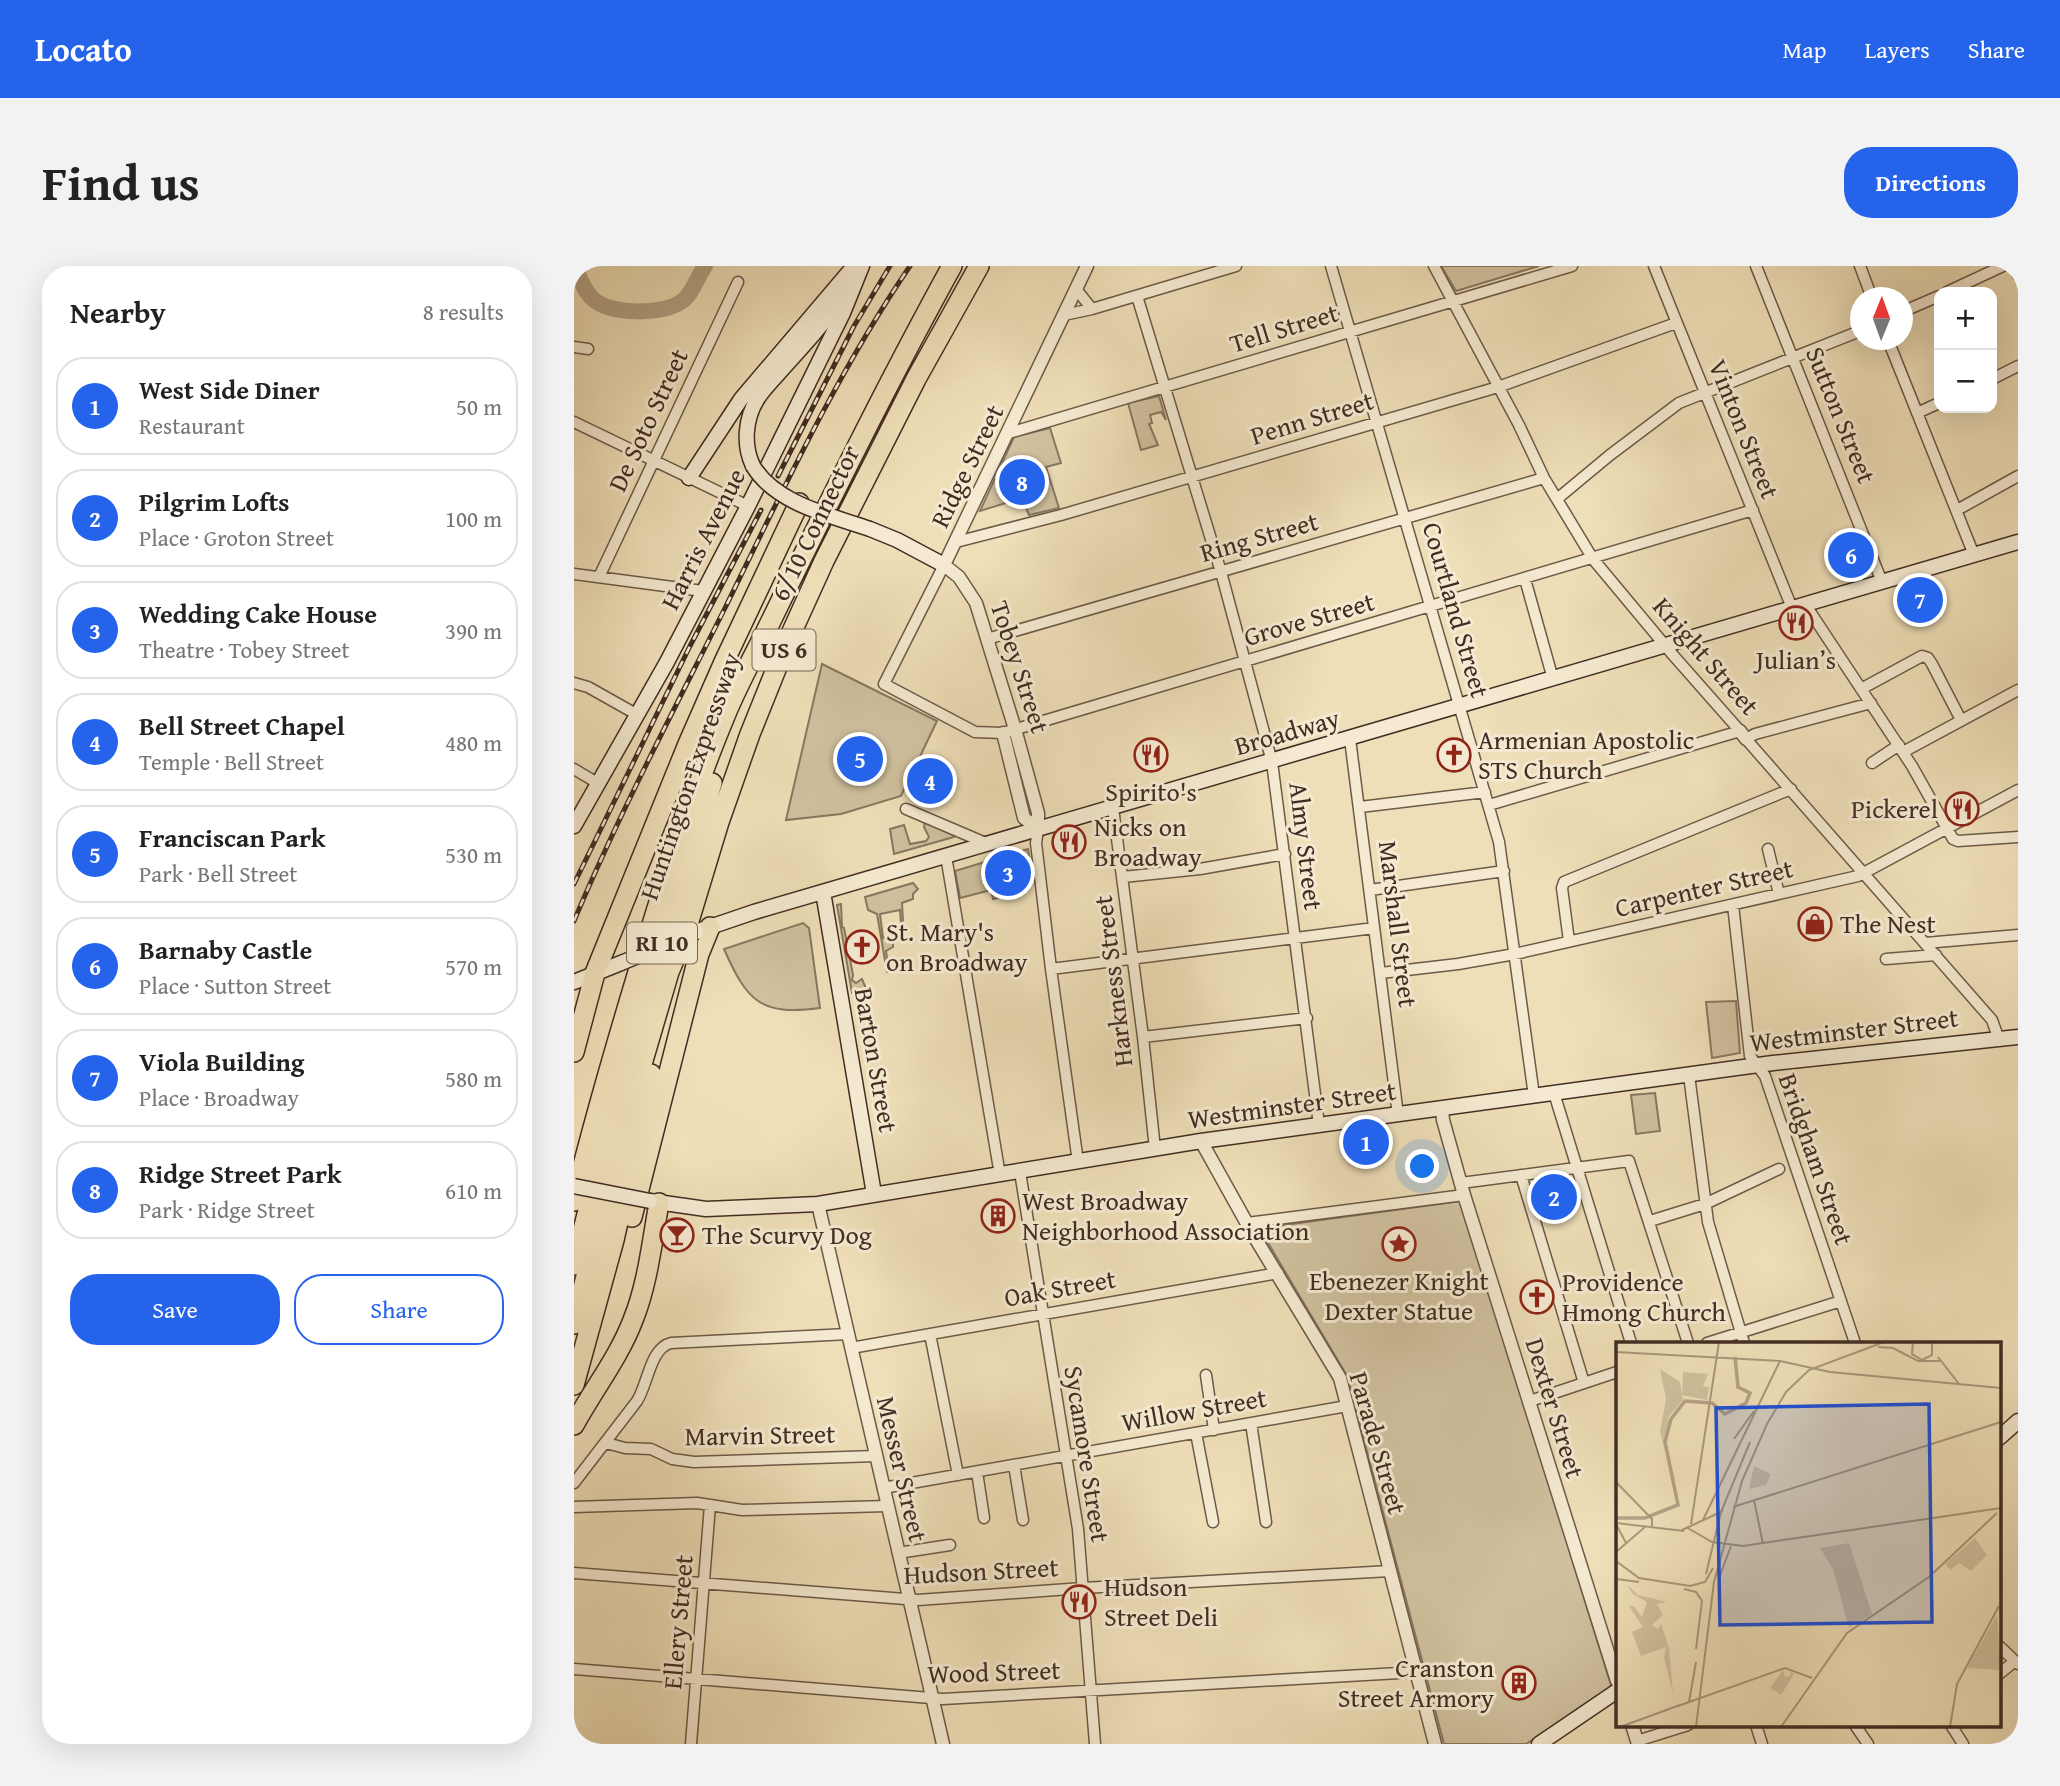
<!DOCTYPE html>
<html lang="en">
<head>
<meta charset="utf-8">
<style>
	body { margin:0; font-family:"Gentium Book Plus",serif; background:#f2f2f2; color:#222 }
	.controls { position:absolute; right:21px; top:21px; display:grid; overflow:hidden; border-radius:14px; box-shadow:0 7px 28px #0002 }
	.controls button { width:63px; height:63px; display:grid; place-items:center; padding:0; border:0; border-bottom:2px solid #e0e0e0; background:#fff; color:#222; font:35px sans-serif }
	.compass { position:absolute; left:1276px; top:21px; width:63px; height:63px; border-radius:50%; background:#fff; box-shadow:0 7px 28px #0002; rotate:1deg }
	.you { position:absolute; left:849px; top:901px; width:24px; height:24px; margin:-18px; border:5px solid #fff; border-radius:50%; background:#1a73e8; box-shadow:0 0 0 10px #1a73e833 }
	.badge { display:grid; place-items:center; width:46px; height:46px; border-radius:50%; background:#2563eb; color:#fff; font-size:23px; font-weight:700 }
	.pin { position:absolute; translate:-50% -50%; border:4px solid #fff; box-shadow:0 2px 7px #0006 }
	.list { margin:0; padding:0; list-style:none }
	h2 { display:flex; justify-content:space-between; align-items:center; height:91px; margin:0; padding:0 28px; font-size:30px }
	h2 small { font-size:23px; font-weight:400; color:#767676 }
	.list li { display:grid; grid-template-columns:46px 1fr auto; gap:21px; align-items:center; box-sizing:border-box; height:98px; margin:0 14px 14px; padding:0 14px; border:2px solid #e0e0e0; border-radius:28px }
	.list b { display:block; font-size:26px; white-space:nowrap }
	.list p { margin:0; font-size:23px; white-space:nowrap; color:#767676 }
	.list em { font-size:23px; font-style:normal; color:#767676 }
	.actions { display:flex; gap:14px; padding:21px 28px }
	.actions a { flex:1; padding:16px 0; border:2px solid #2563eb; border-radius:28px; text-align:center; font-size:24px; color:#2563eb }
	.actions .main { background:#2563eb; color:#fff }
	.map { position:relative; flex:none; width:1444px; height:1478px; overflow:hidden; border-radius:28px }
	header { display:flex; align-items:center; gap:42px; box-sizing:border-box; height:98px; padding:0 35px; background:#2563eb; color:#fff }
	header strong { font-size:33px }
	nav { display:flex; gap:38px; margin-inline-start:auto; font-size:24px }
	.intro { display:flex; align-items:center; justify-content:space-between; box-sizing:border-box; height:168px; padding:0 42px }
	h1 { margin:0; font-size:49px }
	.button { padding:18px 32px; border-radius:28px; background:#2563eb; color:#fff; font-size:24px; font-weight:700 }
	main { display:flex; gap:42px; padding:0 42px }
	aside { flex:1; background:#fff; border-radius:28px; box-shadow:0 7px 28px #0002 }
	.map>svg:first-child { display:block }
	.green { fill:#d1c19f; stroke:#897761; stroke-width:2 }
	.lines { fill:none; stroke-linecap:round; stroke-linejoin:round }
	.river { stroke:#b4a285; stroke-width:16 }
	.minor-casing { stroke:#6c5a48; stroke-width:13 }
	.tertiary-casing { stroke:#6c5a48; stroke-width:15 }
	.secondary-casing { stroke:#412d23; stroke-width:17 }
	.motorway-casing { stroke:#412d23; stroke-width:22 }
	.minor { stroke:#f5ead1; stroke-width:10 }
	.tertiary { stroke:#f5ead1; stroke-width:12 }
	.secondary { stroke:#f5ead1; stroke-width:14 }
	.motorway { stroke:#efdfb8; stroke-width:19 }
	.rail-casing { stroke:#412d23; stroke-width:5 }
	.rail { stroke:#f5ead1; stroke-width:2.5; stroke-dasharray:8; stroke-linecap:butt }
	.secondary-bridge-casing { stroke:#412d23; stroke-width:17; stroke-linecap:butt }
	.secondary-bridge { stroke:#f5ead1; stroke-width:14 }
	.labels { text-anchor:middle; stroke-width:6; stroke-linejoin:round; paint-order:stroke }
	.shield { fill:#f5ead1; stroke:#776657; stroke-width:2 }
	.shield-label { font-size:24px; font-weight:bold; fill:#412d23 }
	.street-label { font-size:26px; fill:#412d23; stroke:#f5ead1 }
	.poi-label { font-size:26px; fill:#412d23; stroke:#f5ead1; text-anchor:start }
	.inset-river { fill:none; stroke:#b4a285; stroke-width:3.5 }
	.inset-road { fill:none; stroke:#a9987c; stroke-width:2 }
	.view { fill:#1d4ed8; fill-opacity:0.15; stroke:#1d4ed8; stroke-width:3.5 }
	.inset-edge { fill:none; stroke:#412d23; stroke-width:3.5 }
</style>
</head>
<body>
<header>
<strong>Locato</strong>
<nav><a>Map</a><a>Layers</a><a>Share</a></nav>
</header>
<div class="intro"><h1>Find us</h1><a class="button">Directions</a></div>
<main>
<aside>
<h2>Nearby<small>8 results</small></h2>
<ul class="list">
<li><span class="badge">1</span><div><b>West Side Diner</b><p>Restaurant</p></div><em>50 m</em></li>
<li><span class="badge">2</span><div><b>Pilgrim Lofts</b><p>Place · Groton Street</p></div><em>100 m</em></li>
<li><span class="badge">3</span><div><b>Wedding Cake House</b><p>Theatre · Tobey Street</p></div><em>390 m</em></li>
<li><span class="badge">4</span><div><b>Bell Street Chapel</b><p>Temple · Bell Street</p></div><em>480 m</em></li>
<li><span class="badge">5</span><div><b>Franciscan Park</b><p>Park · Bell Street</p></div><em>530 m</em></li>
<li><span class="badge">6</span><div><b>Barnaby Castle</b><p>Place · Sutton Street</p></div><em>570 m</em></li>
<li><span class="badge">7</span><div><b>Viola Building</b><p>Place · Broadway</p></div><em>580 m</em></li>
<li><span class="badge">8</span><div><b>Ridge Street Park</b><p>Park · Ridge Street</p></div><em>610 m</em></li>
</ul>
<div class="actions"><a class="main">Save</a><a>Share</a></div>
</aside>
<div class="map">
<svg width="1444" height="1478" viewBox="0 0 1444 1478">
	<rect width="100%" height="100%" fill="#efdfb8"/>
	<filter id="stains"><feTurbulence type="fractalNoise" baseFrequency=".00286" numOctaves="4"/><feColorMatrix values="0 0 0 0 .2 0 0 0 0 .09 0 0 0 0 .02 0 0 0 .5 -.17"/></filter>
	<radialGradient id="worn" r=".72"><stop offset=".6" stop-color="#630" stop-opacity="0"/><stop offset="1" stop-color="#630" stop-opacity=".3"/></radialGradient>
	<!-- green -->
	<path class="green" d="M867 0H965L882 25Z
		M585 130 592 154 587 146 576 149 578 157 575 158 584 179 567 184 554 137Z
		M476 162 487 197 472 201 485 242 455 249 448 232 406 245 440 171Z
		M248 398 363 455 327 530 267 548 212 554Z
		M351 555 380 568V571L320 588 316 563 330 559 336 578 352 575 355 571 350 561Z
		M454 583 458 610 450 612 445 596 437 598 436 595 416 602 424 632 419 633 417 624 386 632 381 605Z
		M339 617 344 623 339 628V633L328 637 329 655 327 657 326 644 306 648 309 672 320 670 319 674 312 675 319 676V681L312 685 315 706H313L303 648 294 644 291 631Z
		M267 638 268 661 270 662 279 709 278 714 282 717 288 713 293 725 278 727 263 639Z
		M229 657 235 662 246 742C186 750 173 735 150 683Z
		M1162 735 1166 787 1138 792 1132 736Z
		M1081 827 1086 865 1062 868 1057 829Z
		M887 935 1037 1419 1035 1423 952 1478H870L773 1110 687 965 689 962Z"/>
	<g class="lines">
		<!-- river -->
		<path class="river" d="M1 0C5 11 10 25 19 33 36 49 88 49 107 36 119 28 123 11 131 0"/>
		<defs>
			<path id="minor" d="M757 0 925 576 960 830
				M860 0 945 159 970 212 1019 293 1099 389 1166 465 915 539
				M1080 0 1218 342
				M1182 0 1308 316
				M1286 0 1298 32
				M1440 0 1444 9
				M502 23 518 43
				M1373 26 1429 0
				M563 30 647 306 698 496 745 859
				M1328 46 1365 30
				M490 49 518 43 662 0
				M1314 74 1400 289
				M0 81 14 83
				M1418 113 1444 100
				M1343 147 1365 137
				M0 156 174 240
				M435 167 998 0
				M983 233 1036 189 1105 137 1286 65
				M1383 244 1444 210
				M382 276 487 249 924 121 1102 57
				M370 299 310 418 401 466 429 467 1179 244
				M0 308 129 325
				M25 311 164 16
				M951 313 979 413
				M1231 338 1338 500 1379 573 1384 575 1444 571
				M413 373 970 212
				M0 417 14 421 62 448
				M1287 423 1348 390 1354 392 1358 398 1387 454
				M1297 437 1181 468 1172 473 1418 754 1424 771
				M776 473 824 849
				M1329 486 1444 424
				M1298 497 1325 479
				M0 503 25 518
				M786 541 911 526
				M539 542 569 771 581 883
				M332 543 414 578
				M464 563 462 577 477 703 504 896
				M1194 583 1205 628
				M372 590 426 909
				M549 611 626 603 711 588
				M796 624 930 605
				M1159 639 1176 790 1191 810 1281 1077
				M995 675 988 622 990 616 1217 523
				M1351 677 1444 669
				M1312 693 1362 689
				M477 703 800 662
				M807 707 884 698 941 688 1284 610 1444 524
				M569 771 733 752
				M1115 809 1134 956 1170 1077
				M980 827 1057 1077
				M446 906 504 1263 521 1478
				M947 909 1010 1117
				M887 917 1055 895 1114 1077
				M1076 955 1131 938 1205 903
				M673 957 890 929
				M356 1068 384 1209
				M1133 1077 1267 1035
				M277 1082 704 1007
				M632 1109 640 1164
				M956 1135 1043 1106
				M677 1157 692 1256
				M622 1167 639 1256
				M32 1177 51 1182 77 1183 98 1193 120 1196 302 1190
				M440 1199 449 1254
				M403 1206 410 1252
				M0 1217 63 1135C74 1118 76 1082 97 1077L274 1068
				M309 1222 773 1140
				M0 1241 123 1237 168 1244 313 1240
				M324 1287 376 1279
				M0 1307 344 1334 509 1322 816 1305
				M1425 1380 1444 1398
				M0 1403 369 1433 843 1406
				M1425 1408 1440 1396
				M1182 1459 1188 1478
				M1281 1459 1294 1478
				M1377 1459 1389 1478
				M1063 1475 1114 1459
				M117 1478 136 1239"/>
			<path id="tertiary" d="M1166 465 1172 473
				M429 467 450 552 464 563
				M464 563V547L441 463 402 337 385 311 370 299 513 0
				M868 843 869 854 890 929 1043 1415
				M627 875 680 970 766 1112 861 1478
				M244 938 369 1478
				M1058 1459 1064 1478"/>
			<path id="secondary" d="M179 200C169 179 171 152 184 132 190 123 198 115 205 107 228 81 253 56 270 26
				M115 212 167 133 280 0
				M296 263 323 274 370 299
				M0 560 93 396 174 240 269 47 288 0
				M249 626 300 928
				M127 664 180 646 1444 276
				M0 716 47 697
				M76 935 132 943 244 938 627 875 1199 797 1444 771
				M1425 1172 1444 1155
				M965 1478 1043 1425"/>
			<path id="motorway" d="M0 786 21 707 114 478 150 396 225 237
				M0 935C18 862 39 789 61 716 87 626 115 536 151 450 164 418 180 390 195 359 254 238 313 118 378 0
				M58 951 125 688 136 661
				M0 999 41 839 138 517
				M0 1058 51 856 95 706 111 668 145 556 176 468 211 381 250 295 342 113 405 0
				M0 1119 40 974 77 808
				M0 1159C19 1124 45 1091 59 1054 74 1017 78 975 85 937"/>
		</defs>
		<!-- minor casing -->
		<use href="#minor" class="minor-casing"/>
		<!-- tertiary casing -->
		<use href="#tertiary" class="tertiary-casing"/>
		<!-- secondary casing -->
		<use href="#secondary" class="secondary-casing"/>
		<!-- motorway casing -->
		<use href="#motorway" class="motorway-casing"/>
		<!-- minor -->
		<use href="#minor" class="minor"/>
		<!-- tertiary -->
		<use href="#tertiary" class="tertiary"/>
		<!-- secondary -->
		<use href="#secondary" class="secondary"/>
		<!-- motorway -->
		<use href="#motorway" class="motorway"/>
		<defs>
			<path id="rail" d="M204 210 280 60 316 0
				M0 618 116 380 187 244
				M0 655C45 548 100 444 152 340 209 224 263 107 336 0"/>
		</defs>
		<!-- rail casing -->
		<use href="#rail" class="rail-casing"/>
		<!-- rail -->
		<use href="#rail" class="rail"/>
		<defs>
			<path id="secondary-bridge" d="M179 200C202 238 256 249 296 263
				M47 697 122 666
				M0 920 76 935"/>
		</defs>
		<!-- secondary-bridge casing -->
		<use href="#secondary-bridge" class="secondary-bridge-casing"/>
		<!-- secondary-bridge -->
		<use href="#secondary-bridge" class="secondary-bridge"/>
	</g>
	<!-- icons -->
	<defs>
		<symbol id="restaurant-ring" viewBox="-11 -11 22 22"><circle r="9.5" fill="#f5ead1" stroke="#8f2418" stroke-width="1.5"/><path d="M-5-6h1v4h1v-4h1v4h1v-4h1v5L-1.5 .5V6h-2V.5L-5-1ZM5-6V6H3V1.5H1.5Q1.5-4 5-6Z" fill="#8f2418"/></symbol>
		<symbol id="church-ring" viewBox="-11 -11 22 22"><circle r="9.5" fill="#f5ead1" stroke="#8f2418" stroke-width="1.5"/><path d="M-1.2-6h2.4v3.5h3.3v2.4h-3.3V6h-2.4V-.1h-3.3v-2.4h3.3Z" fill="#8f2418"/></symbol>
		<symbol id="shop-ring" viewBox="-11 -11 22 22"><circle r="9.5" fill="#f5ead1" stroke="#8f2418" stroke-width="1.5"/><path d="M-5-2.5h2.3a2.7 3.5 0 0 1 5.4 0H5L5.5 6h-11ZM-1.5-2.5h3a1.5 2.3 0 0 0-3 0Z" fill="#8f2418"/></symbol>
		<symbol id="building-ring" viewBox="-11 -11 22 22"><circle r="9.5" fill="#f5ead1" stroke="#8f2418" stroke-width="1.5"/><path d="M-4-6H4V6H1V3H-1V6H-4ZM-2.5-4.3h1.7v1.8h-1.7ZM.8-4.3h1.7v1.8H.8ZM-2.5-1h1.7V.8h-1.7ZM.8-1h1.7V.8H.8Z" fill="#8f2418"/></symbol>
		<symbol id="bar-ring" viewBox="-11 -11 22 22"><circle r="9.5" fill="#f5ead1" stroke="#8f2418" stroke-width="1.5"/><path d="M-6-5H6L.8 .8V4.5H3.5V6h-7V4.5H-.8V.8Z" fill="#8f2418"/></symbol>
		<symbol id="sight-ring" viewBox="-11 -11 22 22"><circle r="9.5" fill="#f5ead1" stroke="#8f2418" stroke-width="1.5"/><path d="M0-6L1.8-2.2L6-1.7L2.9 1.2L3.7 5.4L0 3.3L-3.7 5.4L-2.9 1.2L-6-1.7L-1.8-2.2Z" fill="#8f2418"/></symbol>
	</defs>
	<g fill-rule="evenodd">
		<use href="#restaurant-ring" x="1203" y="338" width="38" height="38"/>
		<use href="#restaurant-ring" x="558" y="470" width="38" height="38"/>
		<use href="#church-ring" x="861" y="470" width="38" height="38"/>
		<use href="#restaurant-ring" x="1369" y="524" width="38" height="38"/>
		<use href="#restaurant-ring" x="476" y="557" width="38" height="38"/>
		<use href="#shop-ring" x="1222" y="639" width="38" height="38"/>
		<use href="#church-ring" x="269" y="662" width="38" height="38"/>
		<use href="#building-ring" x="405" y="931" width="38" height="38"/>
		<use href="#bar-ring" x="84" y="950" width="38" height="38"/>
		<use href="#sight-ring" x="806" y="959" width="38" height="38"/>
		<use href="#church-ring" x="944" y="1012" width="38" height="38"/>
		<use href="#restaurant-ring" x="486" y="1317" width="38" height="38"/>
		<use href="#building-ring" x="926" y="1398" width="38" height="38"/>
	</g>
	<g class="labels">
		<!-- shield labels -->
		<g class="shield">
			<rect x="178.5" y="363.5" width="63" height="41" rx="5"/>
			<rect x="53" y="656.5" width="70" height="41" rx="5"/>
		</g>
		<g class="shield-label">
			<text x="210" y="392">US 6</text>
			<text x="88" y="685">RI 10</text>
		</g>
		<!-- street labels -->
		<g class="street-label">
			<text transform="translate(710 62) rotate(-17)" y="9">Tell Street</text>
			<text transform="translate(1267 149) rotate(68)" y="9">Sutton Street</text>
			<text transform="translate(738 152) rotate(-17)" y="9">Penn Street</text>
			<text transform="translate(74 154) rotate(-65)" y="9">De Soto Street</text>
			<text transform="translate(1170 163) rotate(68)" y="9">Vinton Street</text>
			<text transform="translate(393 200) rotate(-64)" y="9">Ridge Street</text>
			<text transform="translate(241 257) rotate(-64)" y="9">6/10 Connector</text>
			<text transform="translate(685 271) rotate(-16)" y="9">Ring Street</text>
			<text transform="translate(129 273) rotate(-63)" y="9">Harris Avenue</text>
			<text transform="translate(882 344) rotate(74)" y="9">Courtland Street</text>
			<text transform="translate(735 353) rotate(-16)" y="9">Grove Street</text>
			<text transform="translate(1132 390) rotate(49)" y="9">Knight Street</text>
			<text transform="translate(446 401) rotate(72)" y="9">Tobey Street</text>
			<text transform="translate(713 466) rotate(-16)" y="9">Broadway</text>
			<text transform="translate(116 510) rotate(-71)" y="9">Huntington Expressway</text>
			<text transform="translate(732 580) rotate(83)" y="9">Almy Street</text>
			<text transform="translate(1130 622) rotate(-13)" y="9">Carpenter Street</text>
			<text transform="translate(824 658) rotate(83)" y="9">Marshall Street</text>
			<text transform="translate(539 715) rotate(-97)" y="9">Harkness Street</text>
			<text transform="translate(1280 764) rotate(-7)" y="9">Westminster Street</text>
			<text transform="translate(302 794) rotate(80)" y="9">Barton Street</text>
			<text transform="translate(718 839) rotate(-8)" y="9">Westminster Street</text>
			<text transform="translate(1242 893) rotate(71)" y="9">Bridgham Street</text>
			<text transform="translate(486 1022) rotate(-10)" y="9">Oak Street</text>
			<text transform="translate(981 1142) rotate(73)" y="9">Dexter Street</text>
			<text transform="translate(620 1144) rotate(-10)" y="9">Willow Street</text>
			<text transform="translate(186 1169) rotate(-1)" y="9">Marvin Street</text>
			<text transform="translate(804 1177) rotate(74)" y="9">Parade Street</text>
			<text transform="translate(513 1188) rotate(81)" y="9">Sycamore Street</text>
			<text transform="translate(328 1203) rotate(77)" y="9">Messer Street</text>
			<text transform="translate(407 1305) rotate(-3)" y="9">Hudson Street</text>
			<text transform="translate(104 1356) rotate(-85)" y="9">Ellery Street</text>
			<text transform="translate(420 1406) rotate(-2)" y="9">Wood Street</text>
		</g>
		<!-- poi labels -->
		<g class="poi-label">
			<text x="1222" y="403" text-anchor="middle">Julian’s</text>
			<text x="904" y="483">Armenian Apostolic<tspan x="904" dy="30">STS Church</tspan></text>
			<text x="577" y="535" text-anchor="middle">Spirito's</text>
			<text x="1364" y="552" text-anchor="end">Pickerel</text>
			<text x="520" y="570">Nicks on<tspan x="520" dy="30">Broadway</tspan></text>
			<text x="1266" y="667">The Nest</text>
			<text x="312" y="675">St. Mary's<tspan x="312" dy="30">on Broadway</tspan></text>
			<text x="448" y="944">West Broadway<tspan x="448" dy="30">Neighborhood Association</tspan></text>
			<text x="128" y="978">The Scurvy Dog</text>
			<text x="825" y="1024" text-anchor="middle">Ebenezer Knight<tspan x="825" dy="30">Dexter Statue</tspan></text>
			<text x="988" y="1025">Providence<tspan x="988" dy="30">Hmong Church</tspan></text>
			<text x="530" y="1330">Hudson<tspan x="530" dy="30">Street Deli</tspan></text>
			<text x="920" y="1411" text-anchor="end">Cranston<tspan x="920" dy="30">Street Armory</tspan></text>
		</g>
	</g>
	<!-- overview -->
	<g transform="translate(1042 1076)">
		<rect width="385" height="385" fill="#efdfb8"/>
		<path d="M44 27 64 40 67 58 53 74 49 109 44 90 50 57ZM67 30 92 32 87 44 93 45 91 58 66 53ZM138 124 155 132 150 143 133 147ZM359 196 371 213 355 229 343 221 335 228 329 222ZM233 201 256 272 233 286 217 227 204 206ZM11 243 22 253 51 260 41 262 47 273 36 283 42 287 45 282 53 306 57 351 48 316 50 305 25 314 16 290 27 285 13 264H18L26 275 31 260 17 252ZM381 273 385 328 351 326ZM167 328 169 335 175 333 174 329 178 332 165 353 154 346Z" fill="#d1c19f"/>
		<path class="inset-river" d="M0 176H29L62 163 49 100 55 77 69 59 96 61 109 72 130 61 134 51 122 45 119 15"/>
		<path class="inset-road" d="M297 0 296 12 306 18 316 13V1M262 5 277 6 302 19H325M0 10 164 19 214 30 385 46M322 15 343 42M144 60 164 19M118 97 138 69M0 140 36 177V184M138 158 147 202M117 165 385 80M87 178 146 56M0 181 68 189M0 182 10 201M75 182 103 0M70 185 96 200 127 204 385 166M66 188 107 169M0 210 29 185M0 219 23 236 74 244 89 240 97 226M90 232 105 170 134 100M103 236 115 204M0 237 23 240M68 247 80 250 86 259 80 307M73 360 80 320M62 364 169 326 196 336M4 385 64 363M80 385 98 240 126 139 151 82 170 50 193 28 268 0M165 385 231 291 313 235 381 171M334 385 341 342 383 264"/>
		<path class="view" d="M313 62 316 280 104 283 100 66Z"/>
		<rect width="385" height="385" class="inset-edge"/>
	</g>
	<rect width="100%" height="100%" filter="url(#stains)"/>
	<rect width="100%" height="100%" fill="url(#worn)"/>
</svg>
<div class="controls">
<button>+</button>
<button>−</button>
</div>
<svg class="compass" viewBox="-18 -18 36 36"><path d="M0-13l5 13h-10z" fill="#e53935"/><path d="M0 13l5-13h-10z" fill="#767676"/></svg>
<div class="you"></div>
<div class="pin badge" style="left:792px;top:876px">1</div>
<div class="pin badge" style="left:980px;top:931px">2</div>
<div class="pin badge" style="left:434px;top:607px">3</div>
<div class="pin badge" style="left:356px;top:515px">4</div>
<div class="pin badge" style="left:286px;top:493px">5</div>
<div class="pin badge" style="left:1277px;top:289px">6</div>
<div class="pin badge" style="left:1346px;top:334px">7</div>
<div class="pin badge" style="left:448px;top:216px">8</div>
</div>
</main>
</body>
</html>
